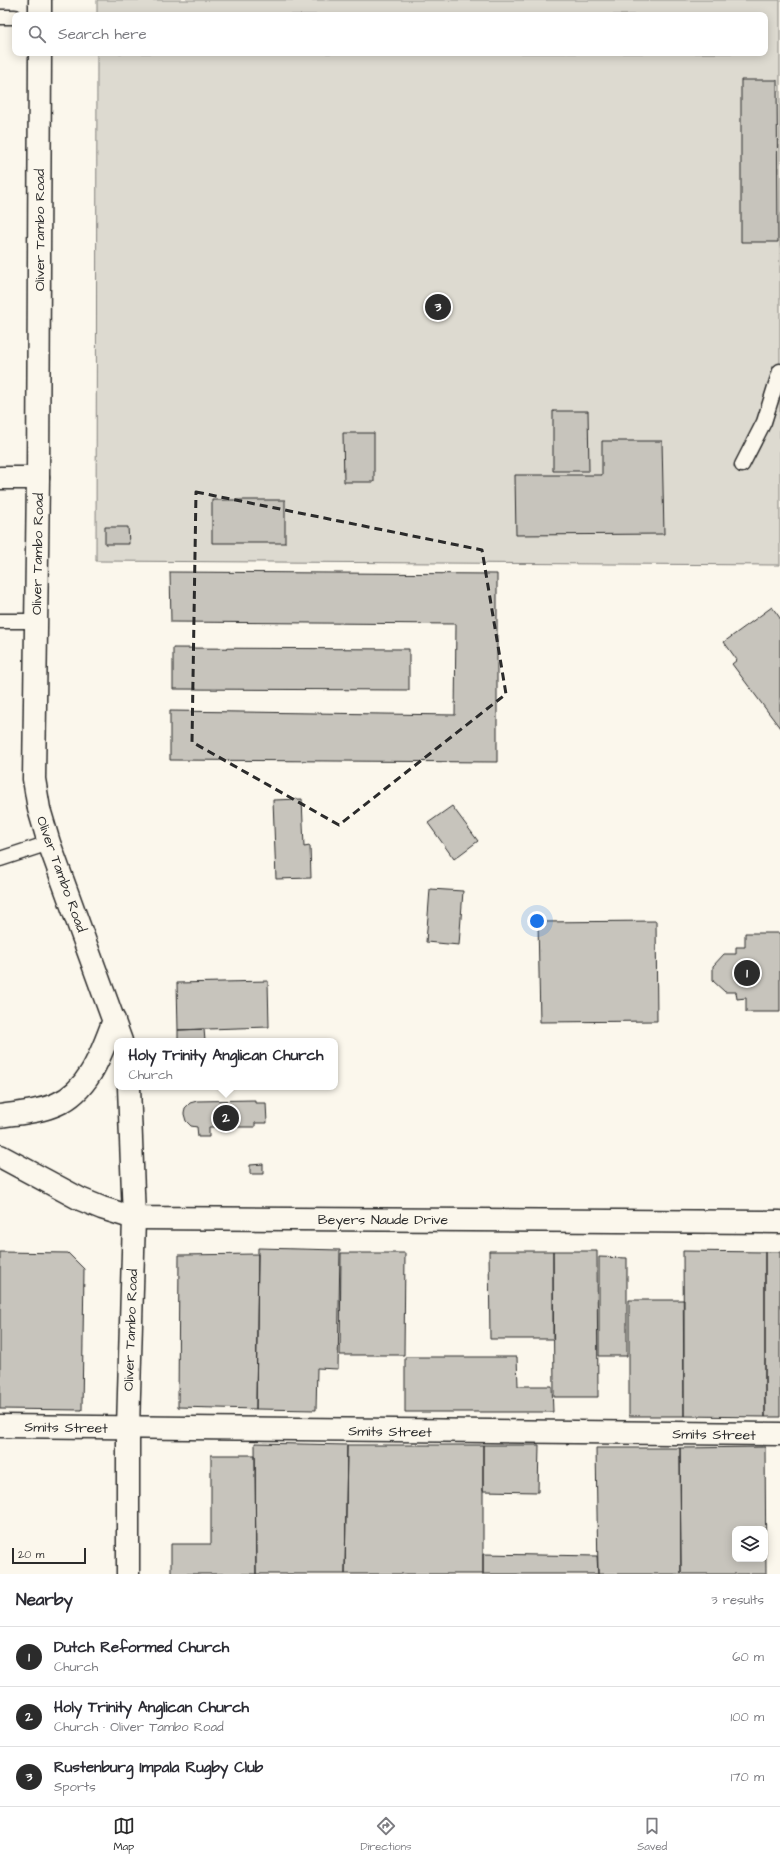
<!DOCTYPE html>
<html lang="en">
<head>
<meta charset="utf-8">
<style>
	body { margin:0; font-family:"Architects Daughter",sans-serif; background:#f7f7f7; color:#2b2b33 }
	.controls { position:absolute; right:12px; bottom:12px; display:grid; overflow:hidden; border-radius:8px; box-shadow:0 2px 10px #0003 }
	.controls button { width:36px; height:36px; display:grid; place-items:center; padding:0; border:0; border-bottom:1px solid #e1e1e2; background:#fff; color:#2b2b33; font:20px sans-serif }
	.scale { position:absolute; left:12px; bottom:10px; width:74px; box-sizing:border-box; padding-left:4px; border:2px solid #2b2b2b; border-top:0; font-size:11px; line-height:14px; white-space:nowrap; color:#2b2b2b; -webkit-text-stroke:3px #fbf7ec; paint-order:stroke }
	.you { position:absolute; left:537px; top:921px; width:14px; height:14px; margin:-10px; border:3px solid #fff; border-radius:50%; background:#1a73e8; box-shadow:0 0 0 6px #1a73e833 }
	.badge { display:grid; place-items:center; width:26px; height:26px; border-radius:50%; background:#2b2b2b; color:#fff; font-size:13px; font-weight:700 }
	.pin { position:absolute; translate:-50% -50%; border:2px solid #fff; box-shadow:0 1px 4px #0006 }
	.popup { position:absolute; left:114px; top:1038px; width:224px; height:52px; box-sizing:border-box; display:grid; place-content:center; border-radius:8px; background:#fff; filter:drop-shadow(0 1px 3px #0005); font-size:13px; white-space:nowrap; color:#7c7c81 }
	.popup b { font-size:15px; color:#2b2b33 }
	.popup::after { content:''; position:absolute; left:50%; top:100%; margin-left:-8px; border:8px solid transparent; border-top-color:#fff }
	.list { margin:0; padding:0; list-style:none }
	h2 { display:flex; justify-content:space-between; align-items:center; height:52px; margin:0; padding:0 16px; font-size:17px }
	h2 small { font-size:13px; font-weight:400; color:#7c7c81 }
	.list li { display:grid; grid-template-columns:26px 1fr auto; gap:12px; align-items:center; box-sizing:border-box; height:60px; padding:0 16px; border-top:1px solid #e1e1e2 }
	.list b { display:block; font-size:15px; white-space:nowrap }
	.list p { margin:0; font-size:13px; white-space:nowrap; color:#7c7c81 }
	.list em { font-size:13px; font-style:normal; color:#7c7c81 }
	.icon { flex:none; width:22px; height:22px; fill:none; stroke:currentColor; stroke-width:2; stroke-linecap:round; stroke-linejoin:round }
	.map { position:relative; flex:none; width:780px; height:1574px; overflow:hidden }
	.search { position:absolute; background:#fff; box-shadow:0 2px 10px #0003; left:12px; right:12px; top:12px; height:44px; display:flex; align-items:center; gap:10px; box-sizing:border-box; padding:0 14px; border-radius:8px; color:#7c7c81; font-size:15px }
	.sheet { height:232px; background:#fff }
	nav { display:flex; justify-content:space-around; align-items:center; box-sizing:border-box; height:56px; border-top:1px solid #e1e1e2; background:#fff; font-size:11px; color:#7c7c81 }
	nav a { display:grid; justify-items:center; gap:2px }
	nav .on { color:#2b2b2b }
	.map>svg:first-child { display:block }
	.pitch { fill:#dddad0; stroke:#84827e }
	.building { fill:#c7c4bc; stroke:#2b2b2b; fill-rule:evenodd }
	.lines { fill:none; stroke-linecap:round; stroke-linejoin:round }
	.lane-casing { stroke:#2b2b2b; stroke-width:17 }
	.street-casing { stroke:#2b2b2b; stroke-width:25 }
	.secondary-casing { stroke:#2b2b2b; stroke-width:25 }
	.lane { stroke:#fbf7ec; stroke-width:14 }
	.street { stroke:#fbf7ec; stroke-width:22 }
	.secondary { stroke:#fbf7ec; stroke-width:22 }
	.marked { fill:none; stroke:#2b2b2b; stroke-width:3; stroke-dasharray:8 5; stroke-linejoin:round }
	.labels { text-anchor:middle; stroke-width:3; stroke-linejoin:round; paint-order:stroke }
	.street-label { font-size:14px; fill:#2b2b2b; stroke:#fbf7ec }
</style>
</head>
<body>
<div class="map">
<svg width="780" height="1574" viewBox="0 0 780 1574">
	<rect width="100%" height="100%" fill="#fbf7ec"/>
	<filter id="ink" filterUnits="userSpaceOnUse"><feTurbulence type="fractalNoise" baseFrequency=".025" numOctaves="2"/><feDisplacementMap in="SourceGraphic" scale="8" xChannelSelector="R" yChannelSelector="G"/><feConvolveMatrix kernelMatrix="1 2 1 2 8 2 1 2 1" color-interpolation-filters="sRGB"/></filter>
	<g filter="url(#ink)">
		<!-- pitch -->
		<path class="pitch" d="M97 0H780V565L96 561 97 53H765V15H97Z"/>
		<!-- building -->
		<path class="building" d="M741 80H777L778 242H741Z
			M553 411H588L589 471H553Z
			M343 433H374V482H344Z
			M602 441H662L664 534 516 535 515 475H602Z
			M212 500H285V543H212Z
			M105 527H128L129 544H105Z
			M170 572 497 574V762L170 760V711L455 715 456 624 171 622Z
			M772 607 780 618V728L732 664 737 660 724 642Z
			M173 648 409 649V690L173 689Z
			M302 799 304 847 310 846 311 878 276 879 273 800Z
			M452 806 478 841 454 859 428 823Z
			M430 889 463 891 459 945 426 942Z
			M656 921 657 1021 540 1022 538 922Z
			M745 933H780V1012H746V998L737 999 736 992H725L713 981V966L724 954H736V947H745Z
			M268 981 269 1027 178 1030 177 983Z
			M204 1029 205 1041H178V1030Z
			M255 1100V1103H266L267 1123H255V1127H209V1137H198L197 1127 191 1126 186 1121 184 1114 185 1108 190 1103 197 1101Z
			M263 1164V1174H250V1165Z
			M258 1248 340 1250 338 1369 317 1368 316 1410 256 1409Z
			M489 1251H553V1339H490Z
			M553 1251H597L598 1397H554Z
			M683 1251 765 1252V1417L684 1416Z
			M0 1252 68 1253 84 1269 82 1410 0 1409Z
			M765 1252H780V1417H765Z
			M341 1253H405L404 1355H340Z
			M258 1254 256 1409 178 1407 179 1255Z
			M599 1257 627 1258V1356H599Z
			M629 1300H684V1416H629Z
			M405 1357H517L518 1386H552L553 1412H405Z
			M255 1443 347 1445 345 1574H256Z
			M347 1445H483V1574H345Z
			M483 1445H539L538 1492 483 1491Z
			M765 1447 766 1574H681L680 1448ZM735 1529H765V1559H735Z
			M596 1448H680L681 1574H598Z
			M211 1455H255L256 1574H171V1544H211Z
			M483 1554 597 1556 598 1574H483Z"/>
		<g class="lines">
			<defs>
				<path id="lane" d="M0 17H15
					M742 465 764 422 780 371
					M0 621H36
					M0 859 49 843"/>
				<path id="street" d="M0 478H38
					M0 1156 80 1199 102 1208 134 1218 780 1222
					M0 1426 780 1434"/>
				<path id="secondary" d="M40 15V0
					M40 53 38 478 34 779 39 809 49 843 121 1041
					M0 1116C19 1113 39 1112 57 1104 90 1090 102 1051 114 1020
					M128 1574V1428L134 1218 129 1087"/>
			</defs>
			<!-- lane casing -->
			<use href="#lane" class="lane-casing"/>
			<!-- street casing -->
			<use href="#street" class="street-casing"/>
			<!-- secondary casing -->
			<use href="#secondary" class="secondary-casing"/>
			<!-- lane -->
			<use href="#lane" class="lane"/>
			<!-- street -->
			<use href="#street" class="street"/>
			<!-- secondary -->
			<use href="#secondary" class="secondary"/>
		</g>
	</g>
	<!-- marked area -->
	<path class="marked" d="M196 492 482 550 506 694 339 825 192 742Z"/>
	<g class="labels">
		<!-- street labels -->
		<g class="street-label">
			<text transform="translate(39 230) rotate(-90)" y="5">Oliver Tambo Road</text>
			<text transform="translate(37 554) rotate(-89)" y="5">Oliver Tambo Road</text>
			<text transform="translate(62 874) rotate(70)" y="5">Oliver Tambo Road</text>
			<text x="383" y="1224">Beyers Naude Drive</text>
			<text transform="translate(130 1330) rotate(-88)" y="5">Oliver Tambo Road</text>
			<text transform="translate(66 1427) rotate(1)" y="5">Smits Street</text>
			<text transform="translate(390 1431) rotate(1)" y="5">Smits Street</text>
			<text transform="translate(714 1434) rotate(1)" y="5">Smits Street</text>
		</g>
	</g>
</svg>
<div class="controls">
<button><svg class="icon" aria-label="layers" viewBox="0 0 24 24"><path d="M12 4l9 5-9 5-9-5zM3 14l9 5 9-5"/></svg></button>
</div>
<div class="scale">20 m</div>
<div class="you"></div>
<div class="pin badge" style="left:747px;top:973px">1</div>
<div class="pin badge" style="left:226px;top:1118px">2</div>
<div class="popup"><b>Holy Trinity Anglican Church</b>Church</div>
<div class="pin badge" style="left:438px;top:307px">3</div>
<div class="search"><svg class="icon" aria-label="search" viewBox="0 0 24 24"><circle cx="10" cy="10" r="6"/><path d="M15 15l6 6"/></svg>Search here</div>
</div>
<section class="sheet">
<h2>Nearby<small>3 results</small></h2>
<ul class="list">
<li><span class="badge">1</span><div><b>Dutch Reformed Church</b><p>Church</p></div><em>60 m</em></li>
<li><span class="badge">2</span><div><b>Holy Trinity Anglican Church</b><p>Church · Oliver Tambo Road</p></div><em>100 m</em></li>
<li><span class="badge">3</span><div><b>Rustenburg Impala Rugby Club</b><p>Sports</p></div><em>170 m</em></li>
</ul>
</section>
<nav>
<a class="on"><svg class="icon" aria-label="map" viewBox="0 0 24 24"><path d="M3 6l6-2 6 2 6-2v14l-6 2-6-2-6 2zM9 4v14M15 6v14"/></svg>Map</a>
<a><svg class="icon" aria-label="directions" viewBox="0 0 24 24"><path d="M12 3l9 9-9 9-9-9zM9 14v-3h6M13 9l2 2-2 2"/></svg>Directions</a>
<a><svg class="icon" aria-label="saved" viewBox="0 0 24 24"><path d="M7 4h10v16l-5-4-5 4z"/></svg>Saved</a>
</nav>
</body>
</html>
